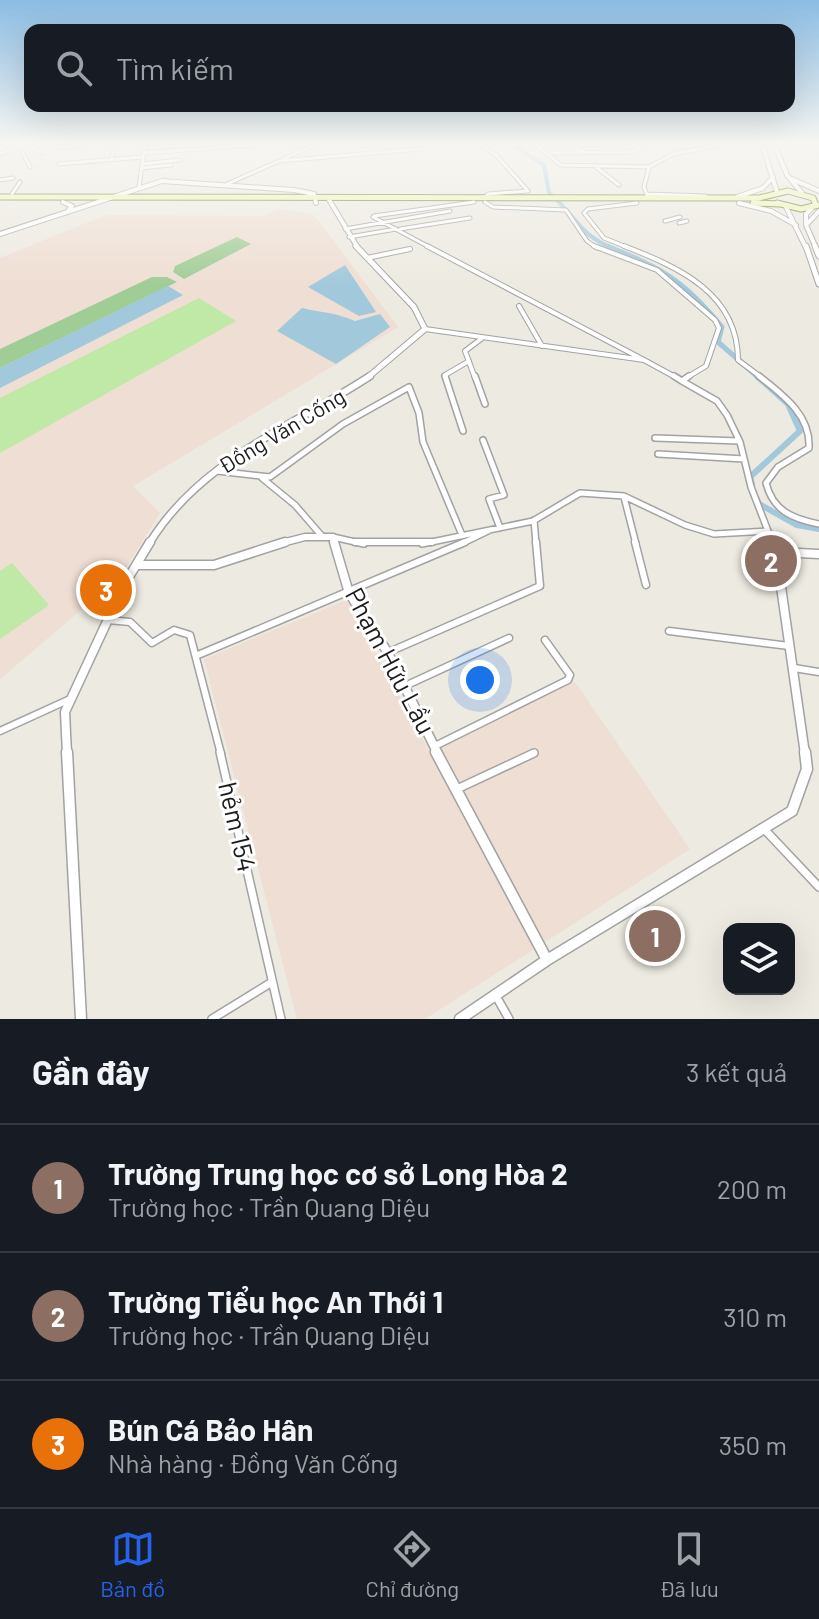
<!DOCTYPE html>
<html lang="vi">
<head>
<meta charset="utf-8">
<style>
	body { margin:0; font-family:Barlow,sans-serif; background:#20242c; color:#f1f3f6 }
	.controls { position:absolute; right:24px; bottom:24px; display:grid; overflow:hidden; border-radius:16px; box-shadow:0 8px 32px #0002 }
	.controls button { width:72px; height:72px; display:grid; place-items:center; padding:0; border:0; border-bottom:2px solid #363941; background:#171b24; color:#f1f3f6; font:40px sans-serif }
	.you { position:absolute; left:480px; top:680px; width:28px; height:28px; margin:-20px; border:6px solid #fff; border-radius:50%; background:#1a73e8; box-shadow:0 0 0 12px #1a73e833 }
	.badge { display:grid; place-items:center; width:52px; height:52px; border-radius:50%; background:#2563eb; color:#fff; font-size:26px; font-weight:700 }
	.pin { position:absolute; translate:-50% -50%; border:4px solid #fff; box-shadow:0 2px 8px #0006 }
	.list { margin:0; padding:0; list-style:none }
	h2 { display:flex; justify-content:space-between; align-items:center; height:104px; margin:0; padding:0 32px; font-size:34px }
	h2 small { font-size:26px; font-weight:400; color:#9ea1a6 }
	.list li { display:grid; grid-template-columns:52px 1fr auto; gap:24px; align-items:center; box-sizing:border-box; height:128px; padding:0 32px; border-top:2px solid #363941 }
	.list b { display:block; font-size:30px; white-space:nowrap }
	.list p { margin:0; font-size:26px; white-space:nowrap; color:#9ea1a6 }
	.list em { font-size:26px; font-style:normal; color:#9ea1a6 }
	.icon { flex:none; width:44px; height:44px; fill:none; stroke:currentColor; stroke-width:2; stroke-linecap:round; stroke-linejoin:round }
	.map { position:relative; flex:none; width:819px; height:1019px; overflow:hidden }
	.search { position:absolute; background:#171b24; box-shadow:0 8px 32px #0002; left:24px; right:24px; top:24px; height:88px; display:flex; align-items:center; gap:20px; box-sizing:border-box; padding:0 28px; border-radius:16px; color:#9ea1a6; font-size:30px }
	.sheet { height:488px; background:#171b24 }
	nav { display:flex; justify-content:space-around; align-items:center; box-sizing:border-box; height:112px; border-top:2px solid #363941; background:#171b24; font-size:22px; color:#9ea1a6 }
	nav a { display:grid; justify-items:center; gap:4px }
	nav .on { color:#2563eb }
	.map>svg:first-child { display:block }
	.military { fill:#efded3 }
	.grass { fill:#c0e8a6 }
	.forest { fill:#a0cc95 }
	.water { fill:#a1c8db }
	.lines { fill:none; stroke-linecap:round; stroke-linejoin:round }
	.canal-far2 { stroke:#a1c8db; stroke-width:4 }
	.canal-far1 { stroke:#a1c8db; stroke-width:5 }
	.canal { stroke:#a1c8db; stroke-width:6 }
	.minor-far4-casing { stroke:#a2a2a2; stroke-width:5 }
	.minor-far3-casing { stroke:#a2a2a2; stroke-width:6 }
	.minor-far2-casing { stroke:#a2a2a2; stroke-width:8 }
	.minor-far1-casing { stroke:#a2a2a2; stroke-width:9 }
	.minor-casing { stroke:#a2a2a2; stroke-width:10 }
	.tertiary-far4-casing { stroke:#a2a2a2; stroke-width:6 }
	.tertiary-far3-casing { stroke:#a2a2a2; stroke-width:7 }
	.tertiary-far2-casing { stroke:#a2a2a2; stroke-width:9 }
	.tertiary-far1-casing { stroke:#a2a2a2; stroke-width:11 }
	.tertiary-casing { stroke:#a2a2a2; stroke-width:13 }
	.secondary-casing { stroke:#5a7005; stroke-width:7 }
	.minor-far4 { stroke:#fff; stroke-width:3 }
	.minor-far3 { stroke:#fff; stroke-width:4 }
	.minor-far2 { stroke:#fff; stroke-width:5 }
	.minor-far1 { stroke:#fff; stroke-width:6 }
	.minor { stroke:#fff; stroke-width:7 }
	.tertiary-far4 { stroke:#fff; stroke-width:4 }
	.tertiary-far3 { stroke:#fff; stroke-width:5 }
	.tertiary-far2 { stroke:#fff; stroke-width:6 }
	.tertiary-far1 { stroke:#fff; stroke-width:8 }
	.tertiary { stroke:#fff; stroke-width:10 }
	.secondary { stroke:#eff9b3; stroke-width:5 }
	.labels { text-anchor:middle; stroke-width:6; stroke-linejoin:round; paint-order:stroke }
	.street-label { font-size:22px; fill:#1b1b1b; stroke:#fff }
	.near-street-label { font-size:26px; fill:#1b1b1b; stroke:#fff }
</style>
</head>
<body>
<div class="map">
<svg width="819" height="1019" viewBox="0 0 819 1019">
	<rect width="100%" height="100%" fill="#edeae1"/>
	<!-- military -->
	<path class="military" d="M279 209 314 215 398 327 133 486 160 513 121 576 0 679V258L106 215 263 216Z
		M347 600 430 752 575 682 690 849 425 1019H297L204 659Z"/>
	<!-- grass -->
	<path class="grass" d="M199 298 236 321 0 453V398Z
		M12 563 49 605 0 639V571Z"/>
	<!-- forest -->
	<path class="forest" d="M237 237 251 244 184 279 173 272 175 266Z
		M152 277H167L177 282 0 368V349Z"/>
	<!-- water -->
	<path class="water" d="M345 265 376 312 359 316 308 287Z
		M168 286 183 295 0 388V368Z
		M302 308C323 313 334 312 355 321L380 314 390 327 336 364 277 331Z"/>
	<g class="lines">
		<!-- canal-far2 -->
		<path class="canal-far2" d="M512 144 544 165 549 193C575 214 579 235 612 248"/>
		<!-- canal-far1 -->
		<path class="canal-far1" d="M607 246C661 267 684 281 722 327L718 342 759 378"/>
		<!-- canal -->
		<path class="canal" d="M752 484 750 477 800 431 788 404 757 376
			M757 499 759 504 797 525 819 529"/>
		<defs>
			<path id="minor-far4" d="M28 144 41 153
				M60 144 58 148 86 144
				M479 144 496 155 528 191 488 194 484 198
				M534 144 561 165 649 167
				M570 144 584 152
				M19 145 30 167
				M145 148 193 144
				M143 153 255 145
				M550 153 631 152 650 144
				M0 154 23 144
				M283 159 316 144
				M111 160 114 149
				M59 164 142 157
				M142 164 180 160
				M596 167 619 185
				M141 168 171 165
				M0 180 13 178
				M227 184 279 161 420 149
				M139 187 145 144
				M12 194 20 182
				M647 194 706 196
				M648 198 644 187 649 167 673 154 719 145
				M485 202 493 207 566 210 587 241 597 248
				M374 216 474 202
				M373 217 431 248
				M665 221 680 217
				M679 223 687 221
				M345 229 450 211
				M400 229 470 218
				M349 237 396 229
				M629 248 604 238 584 213 588 209 637 203"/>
			<path id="minor-far3" d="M427 246 644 360
				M594 246 657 270 715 320 719 328 706 366 686 378
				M624 246C678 267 738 293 738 360L762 378
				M367 258 410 249
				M519 306 542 346
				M425 329 644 360 677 378
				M446 378 445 375 469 361
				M475 378 465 351 481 339"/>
			<path id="minor-far2" d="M445 376 463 431
				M475 376 485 404
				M674 376 682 381
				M689 376 682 381 717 401 727 415 740 442 751 487 773 544
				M759 376C783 395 811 415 809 448L778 467 766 483C773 511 793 519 819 524
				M655 438 739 441
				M483 440 504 495 489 499 500 528
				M658 454 744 459
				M217 471 270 477 343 424 409 387 419 413 423 442 462 535
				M262 478 295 505 321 535
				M624 497 636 544
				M534 520 536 544
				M333 537 364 544
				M422 544 533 521 580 493 624 496 685 525 714 534 767 531
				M461 544 488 531"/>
			<path id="minor-far1" d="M355 542H432
				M635 542 646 585
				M772 542 776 552
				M108 620 130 622 152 643 174 630 190 635 221 754
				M669 631 789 646
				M389 652 540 586 536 542
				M198 655 465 542
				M794 668 819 672
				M405 686 509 638
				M0 731 68 700
				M435 746 568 680 570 675 545 640"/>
			<path id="minor" d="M220 752 281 1019
				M457 789 534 753
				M765 830 819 887
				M496 996 509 1019
				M212 1019 272 982"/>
			<path id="tertiary-far4" d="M762 144 777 192
				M774 144 787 175 802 193
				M792 179 819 191
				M737 197 763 188 773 177
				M328 198 358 248
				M63 202 72 206 67 212
				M739 203 771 211 796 225
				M786 207 806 248
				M812 208 806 214V225L816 248
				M808 223 819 211
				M0 234 162 181 294 190 314 194 316 203"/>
			<path id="tertiary-far3" d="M356 246 414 307 425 329 367 378
				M806 246 819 284
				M815 246 819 256"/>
			<path id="tertiary-far2" d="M149 544C199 461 292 427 370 376
				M278 544 305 537H333L335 544"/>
			<path id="tertiary-far1" d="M334 542 349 593 388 653 438 754
				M137 565H214L285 542
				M67 754 65 712 124 585 150 542
				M805 754 776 552 819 554"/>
			<path id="tertiary" d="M67 752 81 1019
				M436 752 547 960
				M460 1019 547 960 792 811 807 769 805 752"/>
			<path id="secondary" d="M0 197 759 198 788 191 813 198 816 206
				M753 203 780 204
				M777 203 801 209 818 205"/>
		</defs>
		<!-- minor-far4 casing -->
		<use href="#minor-far4" class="minor-far4-casing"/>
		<!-- minor-far3 casing -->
		<use href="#minor-far3" class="minor-far3-casing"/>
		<!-- minor-far2 casing -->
		<use href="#minor-far2" class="minor-far2-casing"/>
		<!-- minor-far1 casing -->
		<use href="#minor-far1" class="minor-far1-casing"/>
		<!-- minor casing -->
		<use href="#minor" class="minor-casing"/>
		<!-- tertiary-far4 casing -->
		<use href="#tertiary-far4" class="tertiary-far4-casing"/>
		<!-- tertiary-far3 casing -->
		<use href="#tertiary-far3" class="tertiary-far3-casing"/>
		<!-- tertiary-far2 casing -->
		<use href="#tertiary-far2" class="tertiary-far2-casing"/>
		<!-- tertiary-far1 casing -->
		<use href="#tertiary-far1" class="tertiary-far1-casing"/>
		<!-- tertiary casing -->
		<use href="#tertiary" class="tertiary-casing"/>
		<!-- secondary casing -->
		<use href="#secondary" class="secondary-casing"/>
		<!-- minor-far4 -->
		<use href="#minor-far4" class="minor-far4"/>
		<!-- minor-far3 -->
		<use href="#minor-far3" class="minor-far3"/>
		<!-- minor-far2 -->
		<use href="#minor-far2" class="minor-far2"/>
		<!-- minor-far1 -->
		<use href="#minor-far1" class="minor-far1"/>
		<!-- minor -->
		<use href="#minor" class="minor"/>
		<!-- tertiary-far4 -->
		<use href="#tertiary-far4" class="tertiary-far4"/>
		<!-- tertiary-far3 -->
		<use href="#tertiary-far3" class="tertiary-far3"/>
		<!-- tertiary-far2 -->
		<use href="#tertiary-far2" class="tertiary-far2"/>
		<!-- tertiary-far1 -->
		<use href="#tertiary-far1" class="tertiary-far1"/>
		<!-- tertiary -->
		<use href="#tertiary" class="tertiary"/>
		<!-- secondary -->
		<use href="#secondary" class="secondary"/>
	</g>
	<!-- sky -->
	<linearGradient id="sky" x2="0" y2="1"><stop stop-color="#8bbce3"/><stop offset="0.5" stop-color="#f7f6f2"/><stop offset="1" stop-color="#f7f6f2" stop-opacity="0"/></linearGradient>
	<rect width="819" height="286" fill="url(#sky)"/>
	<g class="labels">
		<!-- street labels -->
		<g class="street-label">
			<text transform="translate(282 431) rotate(-31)" y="8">Đồng Văn Cống</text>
		</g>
		<!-- near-street labels -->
		<g class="near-street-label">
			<text transform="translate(390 661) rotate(62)" y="9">Phạm Hữu Lầu</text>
			<text transform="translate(237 827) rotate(77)" y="9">hẻm 154</text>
		</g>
	</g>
</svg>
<div class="controls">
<button><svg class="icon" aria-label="layers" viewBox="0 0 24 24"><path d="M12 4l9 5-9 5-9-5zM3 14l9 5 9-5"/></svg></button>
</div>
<div class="you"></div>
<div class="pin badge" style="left:655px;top:936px;background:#8d6e63">1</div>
<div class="pin badge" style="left:771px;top:561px;background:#8d6e63">2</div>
<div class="pin badge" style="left:106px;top:590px;background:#e8710a">3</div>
<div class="search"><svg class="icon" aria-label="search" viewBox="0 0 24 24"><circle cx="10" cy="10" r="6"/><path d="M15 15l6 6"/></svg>Tìm kiếm</div>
</div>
<section class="sheet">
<h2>Gần đây<small>3 kết quả</small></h2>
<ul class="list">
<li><span class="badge" style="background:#8d6e63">1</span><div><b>Trường Trung học cơ sở Long Hòa 2</b><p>Trường học · Trần Quang Diệu</p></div><em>200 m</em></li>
<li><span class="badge" style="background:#8d6e63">2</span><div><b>Trường Tiểu học An Thới 1</b><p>Trường học · Trần Quang Diệu</p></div><em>310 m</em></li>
<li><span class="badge" style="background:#e8710a">3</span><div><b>Bún Cá Bảo Hân</b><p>Nhà hàng · Đồng Văn Cống</p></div><em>350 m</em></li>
</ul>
</section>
<nav>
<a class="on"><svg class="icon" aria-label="map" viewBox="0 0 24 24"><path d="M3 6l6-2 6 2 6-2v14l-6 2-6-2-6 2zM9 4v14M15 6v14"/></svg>Bản đồ</a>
<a><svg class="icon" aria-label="directions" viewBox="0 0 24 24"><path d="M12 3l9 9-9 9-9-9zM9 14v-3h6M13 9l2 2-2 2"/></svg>Chỉ đường</a>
<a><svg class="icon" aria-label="saved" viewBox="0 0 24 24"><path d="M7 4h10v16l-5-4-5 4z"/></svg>Đã lưu</a>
</nav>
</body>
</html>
